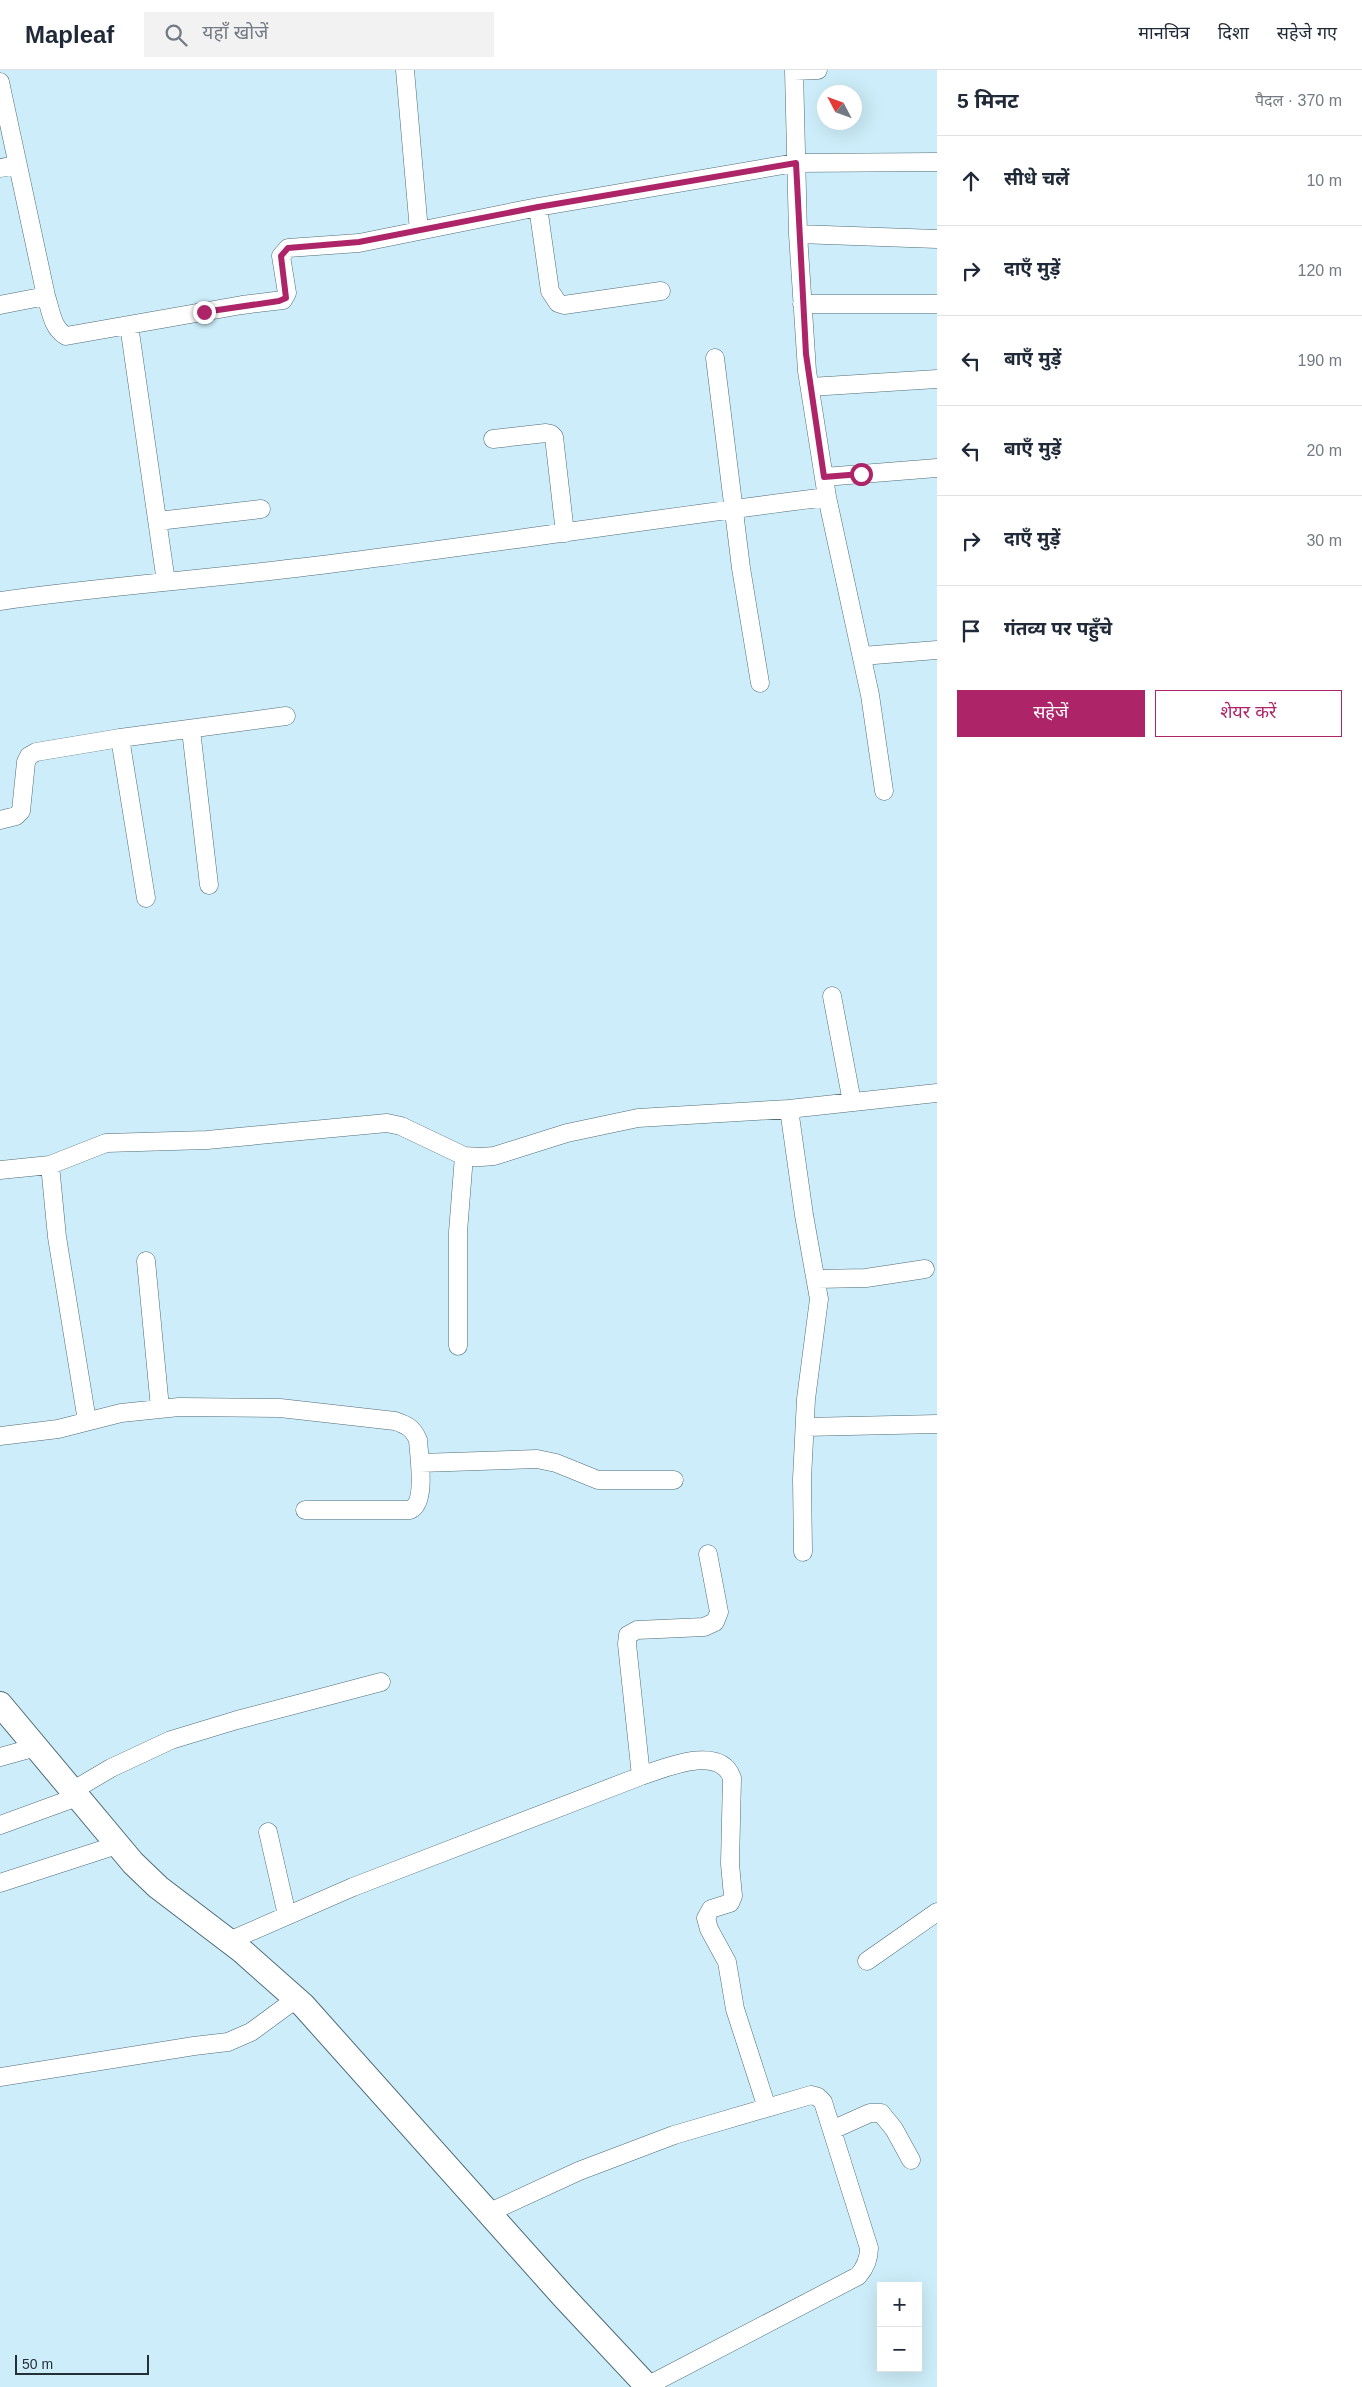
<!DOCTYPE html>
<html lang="hi">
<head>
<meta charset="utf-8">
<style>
	body { margin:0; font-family:Helvetica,"Noto Sans Devanagari",sans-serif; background:#f2f2f3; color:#1f2937 }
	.controls { position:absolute; right:15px; bottom:15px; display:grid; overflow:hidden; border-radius:0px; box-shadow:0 5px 20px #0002 }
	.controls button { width:45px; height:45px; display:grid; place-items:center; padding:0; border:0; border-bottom:1px solid #e0e1e3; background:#fff; color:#1f2937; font:25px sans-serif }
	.compass { position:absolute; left:817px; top:15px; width:45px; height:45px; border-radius:50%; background:#fff; box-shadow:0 5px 20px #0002; rotate:311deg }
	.scale { position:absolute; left:15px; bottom:12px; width:134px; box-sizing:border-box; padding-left:5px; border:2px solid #253136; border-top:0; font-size:14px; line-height:18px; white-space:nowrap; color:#253136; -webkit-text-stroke:4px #ccedf9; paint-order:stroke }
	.stop { position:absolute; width:15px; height:15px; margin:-11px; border:4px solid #ad2568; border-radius:50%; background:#fff }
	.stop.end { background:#ad2568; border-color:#fff; box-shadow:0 1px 5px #0008 }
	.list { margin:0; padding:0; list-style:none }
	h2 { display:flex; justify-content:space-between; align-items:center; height:65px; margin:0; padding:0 20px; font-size:21px }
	h2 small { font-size:16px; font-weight:400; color:#747a83 }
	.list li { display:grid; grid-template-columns:32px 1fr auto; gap:15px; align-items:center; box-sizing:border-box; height:90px; padding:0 20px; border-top:1px solid #e0e1e3 }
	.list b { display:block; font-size:19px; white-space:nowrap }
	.list em { font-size:16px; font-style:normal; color:#747a83 }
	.actions { display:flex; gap:10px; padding:15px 20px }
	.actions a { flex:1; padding:11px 0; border:1px solid #ad2568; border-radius:0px; text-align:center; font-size:18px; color:#ad2568 }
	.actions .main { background:#ad2568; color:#fff }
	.icon { flex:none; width:28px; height:28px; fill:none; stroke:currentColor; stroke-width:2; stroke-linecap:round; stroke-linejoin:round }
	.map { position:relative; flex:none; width:937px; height:2317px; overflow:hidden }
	header { display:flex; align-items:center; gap:30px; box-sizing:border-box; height:70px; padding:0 25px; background:#fff; border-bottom:1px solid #e0e1e3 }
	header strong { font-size:24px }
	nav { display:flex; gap:28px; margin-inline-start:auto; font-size:18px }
	.search { width:350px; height:45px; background:#f2f2f3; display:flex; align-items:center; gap:12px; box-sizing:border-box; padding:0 18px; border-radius:0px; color:#747a83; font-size:19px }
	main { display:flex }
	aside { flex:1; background:#fff }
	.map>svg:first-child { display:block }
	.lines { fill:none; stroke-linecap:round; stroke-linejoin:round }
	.street-casing { stroke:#4f6c77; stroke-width:19 }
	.secondary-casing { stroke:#4f6c77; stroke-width:26 }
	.street { stroke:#fff; stroke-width:18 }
	.secondary { stroke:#fff; stroke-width:24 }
	.route { stroke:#ad2568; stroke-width:6 }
</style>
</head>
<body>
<header>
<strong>Mapleaf</strong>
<div class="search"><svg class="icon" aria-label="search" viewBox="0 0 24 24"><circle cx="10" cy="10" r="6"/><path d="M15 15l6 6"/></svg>यहाँ खोजें</div>
<nav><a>मानचित्र</a><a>दिशा</a><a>सहेजे गए</a></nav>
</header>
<main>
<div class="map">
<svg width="937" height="2317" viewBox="0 0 937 2317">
	<rect width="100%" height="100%" fill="#ccedf9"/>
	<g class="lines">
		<defs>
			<path id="street" d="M405 0 419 161
				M794 0 798 164 807 301 827 427 870 625 884 721
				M794 1 818 0
				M0 12 46 226C51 241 52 258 66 266L242 235 283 230 287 223 281 186 288 178 359 173 538 137 795 93 937 92
				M0 98 18 95
				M538 137 550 221 558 233 564 235 661 221
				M798 164 937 169
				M802 234H937
				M0 235 46 226
				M129 255 166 512
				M715 288 741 498 760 613
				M810 317 937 309
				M493 369 546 363 551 364 554 367 565 463
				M824 407 937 398
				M158 451 261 439
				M0 531C98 517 197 510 296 498 473 477 649 449 827 427
				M862 586 937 580
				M191 660 209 815
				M120 668 146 828
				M0 750 16 746 21 741 26 692 29 686 36 682 120 668 286 646
				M832 926 852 1032
				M789 1039 804 1145 819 1229 806 1329 802 1409 803 1482
				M50 1095 57 1167 87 1351
				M0 1100 50 1095 106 1073 207 1070 387 1053 401 1056 464 1086 481 1087 494 1086 567 1063 638 1048 789 1039 937 1023
				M146 1191 160 1338
				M817 1209 866 1208 925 1199
				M458 1276V1162L464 1086
				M805 1357 937 1354
				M0 1366 58 1359 121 1343 179 1337 280 1338 395 1351C407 1355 413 1358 418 1370 419 1387 427 1433 410 1440H305
				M420 1393 537 1389 556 1393 598 1410H674
				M0 1687 36 1677
				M641 1706 627 1574 628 1565 637 1560 704 1557 715 1552 719 1542 708 1484
				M72 1721 111 1698 171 1670 237 1650 381 1612
				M0 1755 77 1727
				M268 1762 287 1845
				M0 1813 117 1775
				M229 1871 353 1817 641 1706C665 1698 720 1674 732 1708L730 1794 733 1826 730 1833 711 1839 706 1848 709 1859 727 1892 735 1939 767 2038
				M867 1891 937 1842
				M0 2007 194 1976 228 1972 251 1962 296 1929
				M832 2060 870 2043H881L894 2059 911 2090
				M488 2143 579 2101 674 2065 811 2025 818 2027 823 2032 869 2178C869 2189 866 2197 858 2206L647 2316"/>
			<path id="secondary" d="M0 1634 133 1793 158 1817 242 1881 303 1935 562 2225 648 2317"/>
		</defs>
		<!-- street casing -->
		<use href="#street" class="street-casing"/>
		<!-- secondary casing -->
		<use href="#secondary" class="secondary-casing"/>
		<!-- street -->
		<use href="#street" class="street"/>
		<!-- secondary -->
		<use href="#secondary" class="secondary"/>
	</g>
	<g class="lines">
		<!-- route -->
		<path class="route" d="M204 242 279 231 286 228 281 186 288 178 359 172 538 137 796 93 806 284 824 407 861 404"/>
	</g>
</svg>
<div class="controls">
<button>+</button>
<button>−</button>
</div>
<svg class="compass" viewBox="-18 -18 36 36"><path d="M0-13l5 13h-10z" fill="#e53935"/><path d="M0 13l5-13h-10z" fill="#747a83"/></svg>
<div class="scale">50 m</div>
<div class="stop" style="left:861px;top:404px"></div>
<div class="stop end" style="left:204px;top:242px"></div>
</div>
<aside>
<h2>5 मिनट<small>पैदल · 370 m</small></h2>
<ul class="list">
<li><svg class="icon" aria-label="ahead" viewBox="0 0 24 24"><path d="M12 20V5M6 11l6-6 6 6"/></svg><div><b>सीधे चलें</b></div><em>10 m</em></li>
<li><svg class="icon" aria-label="right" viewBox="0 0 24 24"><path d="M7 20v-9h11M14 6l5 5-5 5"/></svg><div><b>दाएँ मुड़ें</b></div><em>120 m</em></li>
<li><svg class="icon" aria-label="left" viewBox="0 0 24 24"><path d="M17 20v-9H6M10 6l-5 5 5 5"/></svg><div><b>बाएँ मुड़ें</b></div><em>190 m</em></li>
<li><svg class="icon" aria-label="left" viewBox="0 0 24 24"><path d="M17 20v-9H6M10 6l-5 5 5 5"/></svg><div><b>बाएँ मुड़ें</b></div><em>20 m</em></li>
<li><svg class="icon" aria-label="right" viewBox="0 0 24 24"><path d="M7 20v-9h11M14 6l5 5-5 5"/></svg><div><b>दाएँ मुड़ें</b></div><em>30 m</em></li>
<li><svg class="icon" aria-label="arrive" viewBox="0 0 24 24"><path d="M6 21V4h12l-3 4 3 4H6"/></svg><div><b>गंतव्य पर पहुँचे</b></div></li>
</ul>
<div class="actions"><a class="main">सहेजें</a><a>शेयर करें</a></div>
</aside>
</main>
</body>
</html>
